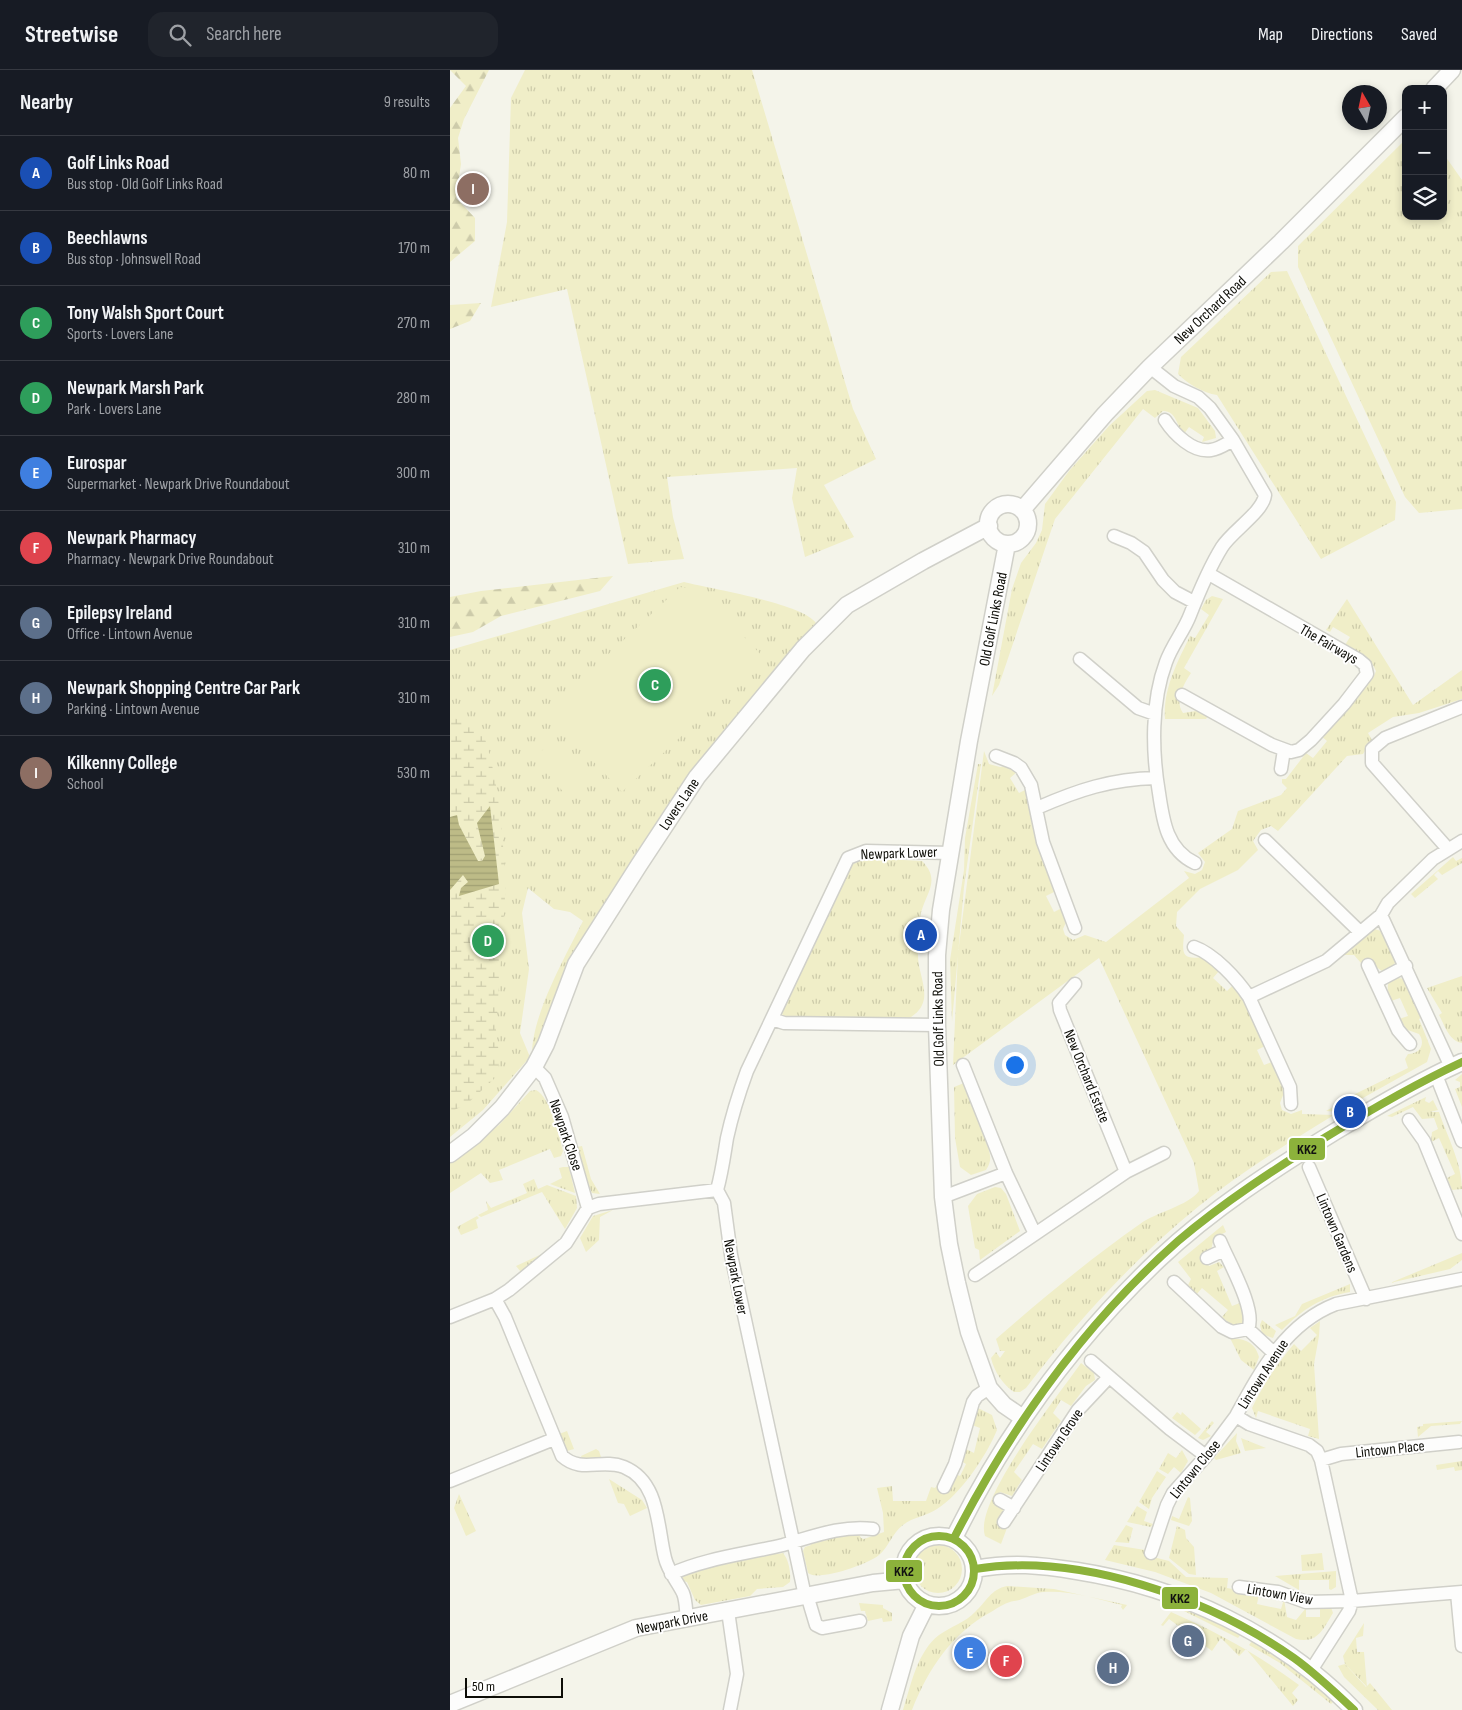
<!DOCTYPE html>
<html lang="en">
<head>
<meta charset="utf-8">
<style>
	body { margin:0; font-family:"Sofia Sans Condensed",sans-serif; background:#20242c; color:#f1f3f6 }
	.controls { position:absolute; right:15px; top:15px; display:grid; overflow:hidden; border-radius:10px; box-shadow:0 2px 8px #0003 }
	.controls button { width:45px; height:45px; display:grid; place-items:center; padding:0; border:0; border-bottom:1px solid #363941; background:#171b24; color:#f1f3f6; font:25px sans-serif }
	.compass { position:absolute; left:892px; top:15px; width:45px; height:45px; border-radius:50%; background:#171b24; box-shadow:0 2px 8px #0003; rotate:351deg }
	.scale { position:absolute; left:15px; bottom:12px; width:98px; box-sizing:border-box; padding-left:5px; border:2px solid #0d0d07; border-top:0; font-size:14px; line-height:18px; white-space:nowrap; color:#0d0d07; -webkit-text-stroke:4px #fff; paint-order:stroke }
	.you { position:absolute; left:564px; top:994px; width:18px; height:18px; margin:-12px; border:4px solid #fff; border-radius:50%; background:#1a73e8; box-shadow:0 0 0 8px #1a73e833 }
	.badge { display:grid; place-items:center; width:32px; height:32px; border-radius:50%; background:#afb0ae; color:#fff; font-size:16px; font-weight:700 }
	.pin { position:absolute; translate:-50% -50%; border:2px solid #fff; box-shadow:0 1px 5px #0006 }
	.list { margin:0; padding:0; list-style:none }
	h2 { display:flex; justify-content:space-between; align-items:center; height:65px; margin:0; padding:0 20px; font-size:21px }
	h2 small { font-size:16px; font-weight:400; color:#9ea1a6 }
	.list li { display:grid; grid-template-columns:32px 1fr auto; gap:15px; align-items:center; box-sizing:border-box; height:75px; padding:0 20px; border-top:1px solid #363941 }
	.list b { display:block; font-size:19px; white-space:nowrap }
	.list p { margin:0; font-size:16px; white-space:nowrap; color:#9ea1a6 }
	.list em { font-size:16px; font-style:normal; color:#9ea1a6 }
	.icon { flex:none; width:28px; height:28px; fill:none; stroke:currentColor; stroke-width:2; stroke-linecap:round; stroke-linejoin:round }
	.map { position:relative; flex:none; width:1012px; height:1640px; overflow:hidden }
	header { display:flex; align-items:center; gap:30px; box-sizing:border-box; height:70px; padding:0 25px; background:#171b24; border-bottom:1px solid #363941 }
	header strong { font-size:24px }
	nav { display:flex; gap:28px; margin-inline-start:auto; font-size:18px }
	.search { width:350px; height:45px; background:#20242c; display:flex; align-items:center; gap:12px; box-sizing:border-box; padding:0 18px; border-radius:15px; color:#9ea1a6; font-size:19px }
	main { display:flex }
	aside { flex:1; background:#171b24 }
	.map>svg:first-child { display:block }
	.grass { fill:url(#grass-tufts) }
	.forest { fill:url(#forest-firs) }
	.wetland { fill:url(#wetland-marsh) }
	.pitch { fill:#f0eec8 }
	.water { fill:url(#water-rules) }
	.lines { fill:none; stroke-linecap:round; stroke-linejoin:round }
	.minor-casing { stroke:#d0d0c9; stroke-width:15 }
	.tertiary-casing { stroke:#d0d0c9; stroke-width:19 }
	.minor { stroke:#fdfdfc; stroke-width:12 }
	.tertiary { stroke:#fdfdfc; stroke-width:16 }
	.bus-1-casing { stroke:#fff; stroke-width:11 }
	.bus-1 { stroke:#8cb23b; stroke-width:8 }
	.labels { text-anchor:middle; stroke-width:4; stroke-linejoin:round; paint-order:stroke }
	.street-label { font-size:15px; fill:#0d0d07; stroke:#fff }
	.line-badge { stroke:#fff; stroke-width:2 }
	.pale-badge-label { font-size:14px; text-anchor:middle; font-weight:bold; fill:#111 }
</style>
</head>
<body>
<header>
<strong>Streetwise</strong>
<div class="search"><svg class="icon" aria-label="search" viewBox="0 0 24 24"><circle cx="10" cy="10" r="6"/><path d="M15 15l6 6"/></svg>Search here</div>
<nav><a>Map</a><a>Directions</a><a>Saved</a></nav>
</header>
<main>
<aside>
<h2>Nearby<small>9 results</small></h2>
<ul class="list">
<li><span class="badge" style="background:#1a4fb4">A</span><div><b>Golf Links Road</b><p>Bus stop · Old Golf Links Road</p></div><em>80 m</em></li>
<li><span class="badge" style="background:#1a4fb4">B</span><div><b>Beechlawns</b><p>Bus stop · Johnswell Road</p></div><em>170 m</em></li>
<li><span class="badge" style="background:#2e9e5b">C</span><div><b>Tony Walsh Sport Court</b><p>Sports · Lovers Lane</p></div><em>270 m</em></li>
<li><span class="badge" style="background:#2e9e5b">D</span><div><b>Newpark Marsh Park</b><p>Park · Lovers Lane</p></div><em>280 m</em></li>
<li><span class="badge" style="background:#3f7fe0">E</span><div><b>Eurospar</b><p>Supermarket · Newpark Drive Roundabout</p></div><em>300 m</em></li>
<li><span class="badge" style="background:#e0444e">F</span><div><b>Newpark Pharmacy</b><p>Pharmacy · Newpark Drive Roundabout</p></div><em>310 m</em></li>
<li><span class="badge" style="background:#5c6f8a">G</span><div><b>Epilepsy Ireland</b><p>Office · Lintown Avenue</p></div><em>310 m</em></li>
<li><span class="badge" style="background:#5c6f8a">H</span><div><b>Newpark Shopping Centre Car Park</b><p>Parking · Lintown Avenue</p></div><em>310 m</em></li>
<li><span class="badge" style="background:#8d6e63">I</span><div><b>Kilkenny College</b><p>School</p></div><em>530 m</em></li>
</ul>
</aside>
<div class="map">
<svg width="1012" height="1640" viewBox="0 0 1012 1640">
	<defs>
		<pattern id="grass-tufts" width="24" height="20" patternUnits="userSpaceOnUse" patternTransform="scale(1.25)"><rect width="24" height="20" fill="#f0eec8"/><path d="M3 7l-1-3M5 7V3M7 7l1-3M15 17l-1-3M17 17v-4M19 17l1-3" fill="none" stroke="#cdcbaa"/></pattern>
		<pattern id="forest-firs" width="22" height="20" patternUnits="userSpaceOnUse" patternTransform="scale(1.25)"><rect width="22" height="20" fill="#f0eec8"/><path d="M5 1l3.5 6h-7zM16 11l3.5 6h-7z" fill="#cdcbaa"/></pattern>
		<pattern id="wetland-marsh" width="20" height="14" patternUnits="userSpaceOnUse" patternTransform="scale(1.25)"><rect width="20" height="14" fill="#f0eec8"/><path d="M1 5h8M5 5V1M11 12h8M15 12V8" fill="none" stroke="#cdcbaa"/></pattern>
		<pattern id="water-rules" width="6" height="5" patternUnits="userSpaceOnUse" patternTransform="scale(1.25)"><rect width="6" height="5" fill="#bdbb87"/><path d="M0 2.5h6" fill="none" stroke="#a1a073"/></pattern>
	</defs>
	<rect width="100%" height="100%" fill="#f4f4ea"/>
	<!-- grass -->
	<path class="grass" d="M75 0H302L403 339 426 389 374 415 404 467 355 487 342 428 347 398 217 407 223 447 234 489 178 494 117 219 41 237 57 152 61 28Z
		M956 69V146H993V83L1012 110V439L969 443 955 427 848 197V176Z
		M837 201 946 432 945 450 871 489 767 325C753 323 738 314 728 304L731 287 821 202Z
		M705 320 748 338 765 361 766 368 752 372 754 367 739 357 734 364C726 356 727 341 713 341L705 348 693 339 605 449 549 615 542 626 562 519 571 493 586 473 592 460 595 434 619 401 659 356 697 321Z
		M234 512C261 519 352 533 366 553L349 577 273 663 82 984C82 945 115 887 133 851L120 842 104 839 78 818 72 843 79 899 70 963 80 987 33 1040 0 1067V580Z
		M762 526 773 529 734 598 741 603C734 614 724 630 733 643L746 641 758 646 756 649H715C713 619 727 593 740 566L745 568 759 545 751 539 756 530Z
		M897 529 963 635 1012 600V629L969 643 943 647 918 663 922 670 913 684 897 686 828 761 821 756 811 760 803 771 808 780 788 800 750 819 727 842 726 856 734 865C732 885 732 890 754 887L769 901 763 908 777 921 783 915 791 923 815 976 807 980 814 995 822 992 835 1020 830 1033 832 1040 841 1044 852 1040V1044L884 1045C838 1073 791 1102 749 1136 684 1189 627 1251 576 1318L570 1322H564C553 1315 544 1301 541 1288L546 1282 550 1288 555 1281H550L546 1269C592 1229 640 1189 690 1154 706 1142 738 1136 749 1121L744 1093 649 888 503 995 508 883 534 681 539 694 550 697 556 696 567 702 560 708 569 723 577 719 586 771 604 822 596 826 604 842 612 838 617 850 613 859 615 865 623 870 635 865 656 872 739 808 734 801 745 804 752 800 755 792 748 783 782 759 788 741 831 725 837 718 832 713V709H836L856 683 863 688 877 671 871 666 923 608 926 601 921 591 895 575 900 567 883 557 880 562 876 560Z
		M528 694H531L514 817 502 952 500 890 514 800 515 768Z
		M1003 787 1006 791 1012 788V793L992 805 988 801 984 805 988 809 965 828 961 824Z
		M416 788 472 791C493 812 473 825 470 848 469 860 467 874 468 886 468 900 476 915 474 929 472 939 466 944 458 949H335L332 947 333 938 400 795Z
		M924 859 935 862 945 887V893L941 898 932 901 926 897 921 888 911 893 904 885H893Z
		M1012 906V973C999 971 995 956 989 945L992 943 977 918Z
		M949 908 954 909 973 947 969 949 981 979 977 992 904 1033 902 1031 891 1037 893 1040 889 1042 876 1041 901 1026 958 998 955 989 958 984C970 984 976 974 969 964L955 959 949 949 958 946 950 928 941 931C937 919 934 910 949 908Z
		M1012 1004V1037L1005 1019 1010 1017V1012L1005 1010Z
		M514 1013 538 1071 536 1072C540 1083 543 1090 536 1100L521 1105 510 1097 505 1068 504 1017Z
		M86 1020C101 1028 109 1065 113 1081L111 1086 104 1088 100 1079 49 1100 53 1110 40 1113 31 1103 0 1123V1092L49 1055 80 1021Z
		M976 1027 975 1031 979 1033 983 1030 988 1040 980 1042H989C997 1066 1012 1093 1012 1119L1002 1120 997 1108 1005 1104 989 1068 981 1072 982 1062 988 1059 984 1048 972 1049 963 1037 942 1047 937 1046Z
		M132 1076 141 1109 150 1124 142 1123 137 1113 127 1077Z
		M113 1097H119L125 1123 100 1114 112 1108 109 1098Z
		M84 1109 88 1119 97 1115 126 1126 127 1138 115 1159 92 1122 31 1147 28 1145 38 1140 36 1131 41 1138 77 1123 73 1114Z
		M545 1117 551 1118 556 1124 570 1161 530 1190 529 1180 525 1178 518 1136 527 1124Z
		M163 1140 150 1147 149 1170 136 1182 130 1168 143 1146Z
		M27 1146 29 1148 26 1150 28 1158 11 1165 7 1157Z
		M773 1155 776 1162 764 1168 761 1180 754 1185 759 1196 769 1192 774 1197 767 1201 782 1236 790 1233C794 1241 797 1249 791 1257L782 1256 772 1247 778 1240 752 1218 746 1225 738 1215 741 1209 728 1192Z
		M94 1183 71 1202 66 1196Z
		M1012 1183V1190L1000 1199 940 1213Z
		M900 1214V1222C871 1227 853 1239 832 1260L825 1255 845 1246 852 1234Z
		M812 1250 826 1261 823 1268 812 1264 810 1255Z
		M870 1251 869 1266 864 1294 869 1369 858 1366 860 1359 808 1341 806 1348 802 1338C813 1315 827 1294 844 1274L851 1281 867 1265 860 1258Z
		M780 1268C795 1269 805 1272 809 1287L804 1300 791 1290Z
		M631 1293 644 1303 645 1310 636 1316 621 1336 611 1330 603 1343 611 1351 592 1379 583 1374 564 1402 572 1410 562 1426 550 1422 544 1431 554 1439 547 1451 557 1458 551 1474 535 1466C523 1432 610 1323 631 1293Z
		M528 1338 542 1345 547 1360C537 1385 510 1425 487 1439 477 1446 463 1447 453 1455 442 1463 439 1477 429 1485 419 1494 367 1512 358 1503L353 1481 355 1477 361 1475 360 1471 408 1463 411 1468 414 1469 434 1462 433 1443 427 1418 442 1416 443 1431H476L481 1417 485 1418 487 1415 496 1421 506 1404 510 1406 516 1394 511 1391 516 1379 524 1383 530 1358 522 1355Z
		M727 1342 731 1345 732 1342 751 1359 745 1365 722 1348Z
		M762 1351 764 1353 756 1362 761 1366 753 1370 748 1368Z
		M1012 1351 1010 1354 981 1356 968 1367 967 1357 973 1356V1354Z
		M117 1361 124 1379 117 1381 109 1364Z
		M787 1363 786 1371 791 1383 766 1390 764 1388Z
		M791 1368 816 1378 795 1381Z
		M146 1379 149 1381 151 1387 133 1391 131 1386Z
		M732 1380 738 1391 731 1403 724 1397 718 1404 709 1399 718 1383 726 1388Z
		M1012 1391V1400L1005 1401 1004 1397 987 1400 986 1395Z
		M707 1401 716 1407 702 1428 699 1439 689 1432Z
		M159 1409 192 1430 197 1438 180 1446 174 1434 168 1433Z
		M9 1424 26 1461 16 1466 4 1438Z
		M738 1427 740 1428 742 1451 739 1456 721 1450 722 1446 729 1449Z
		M687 1436 697 1442 694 1451 703 1454 701 1457 677 1452Z
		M676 1455 683 1458 679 1473 665 1472Z
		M727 1456 735 1460 736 1468 744 1477 746 1505 739 1504 719 1488Z
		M464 1499a24 24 0 1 1 48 0a24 24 0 1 1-48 0Z
		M664 1475 695 1480V1485L719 1491 736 1507 778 1508 777 1518 809 1524 807 1534 831 1539 834 1529 837 1547 846 1550 856 1538V1547H870V1538L881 1537 883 1543C873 1559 868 1574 846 1569L761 1523 705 1502 655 1490Z
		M327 1481 328 1484 333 1483C339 1490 341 1503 340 1512L333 1517 307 1519 300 1526 251 1535 245 1530 237 1512 232 1511 234 1503Z
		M872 1483 874 1500 852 1501 851 1485Z
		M886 1501V1517L881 1520 879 1519V1510H849V1520L825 1506Z
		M557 1516 604 1519 677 1535 673 1540 671 1537 672 1535C648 1529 619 1520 593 1522 583 1523 574 1530 564 1531 557 1532 549 1537 541 1542 502 1563 478 1599 462 1640H453C461 1615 467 1582 489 1565 500 1557 516 1552 525 1542 536 1532 541 1519 557 1516Z
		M409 1533 433 1535V1538L442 1543V1551L433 1552 432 1548 418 1551 415 1541H411Z
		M719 1533H729L791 1564 788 1568 732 1540 716 1536Z
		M721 1542C767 1562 809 1585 849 1615L842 1623 848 1630 843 1636 796 1579 789 1586 771 1568 762 1581 719 1549 713 1556 711 1555Z
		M914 1553 913 1566 906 1568 907 1582H914L917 1617 895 1594 893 1586Z
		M802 1571C833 1587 858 1609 884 1631L881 1634 830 1593 799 1575Z"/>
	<!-- forest -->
	<path class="forest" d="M0 0H39L14 49 8 68 11 94 6 128 25 148V171L0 192V38L16 16Z
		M31 233 20 251 0 259V235Z
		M163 506 150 521 51 546 23 562 0 567V527L31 521Z
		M895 1594 916 1617 920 1613 942 1640H928L894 1607 888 1596Z"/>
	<!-- wetland -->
	<path class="wetland" d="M0 646 32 660C48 705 51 751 55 799L47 800 40 737 27 753 35 786 33 791 28 792 9 755 7 745 0 747Z
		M13 804 18 813 10 826 56 812 46 960 50 992 45 1008 17 1034 0 1042V820Z"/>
	<!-- pitch -->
	<path class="pitch" d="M230 517 250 520 314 588 172 722 97 642Z
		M101 672H106L137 705 138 711 123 726H117L86 691 85 687Z"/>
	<!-- water -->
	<path class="water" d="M40 736 49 814 9 826 11 818 18 812 13 805 0 820V747L7 745 9 755 28 791H32L35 786 27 753Z"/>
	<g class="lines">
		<defs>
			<path id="minor" d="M700 297 724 316 748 327 760 338 783 370 815 425C813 442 782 461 772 477 759 498 749 522 740 545 734 561 722 575 716 592 701 632 702 682 709 723 713 751 717 780 745 793
				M715 350C724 364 743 383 761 380 769 379 776 374 783 370
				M664 466 681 473 694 482 713 510 725 522 744 532
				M630 589 688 638 705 644
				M732 625 822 675 841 682 849 680 861 670 894 634 917 604 915 595 909 590 759 504
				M546 686 564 693 571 698 581 715 593 772 625 858
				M831 699 834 680
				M587 738C628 720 661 709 706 708
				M815 770 910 862
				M998 779 922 693V679L935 668 1012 637
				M931 845 1001 997
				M744 877C764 884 787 909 799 927L840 1017 841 1034
				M918 895 948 960 960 974
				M926 912 956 896
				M625 914 609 933 610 940 676 1102
				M799 927 876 891 931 845 938 833 983 789 1012 771
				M322 949 334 953 487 955
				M513 995 556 1103 585 1164
				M986 1005 1012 1071
				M959 1050 974 1071 1012 1164
				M859 1097 916 1229
				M493 1127 556 1103
				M138 1138 149 1134 267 1120
				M757 1188 774 1180
				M525 1205 676 1102 714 1083
				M724 1212 772 1257 782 1262 798 1259C807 1240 778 1191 770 1171
				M45 1229 55 1247 112 1386C132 1404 151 1388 174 1397 210 1412 207 1457 215 1488 218 1501 227 1511 233 1523 236 1530 236 1541 237 1549
				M0 1247 45 1229 59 1220 116 1173 138 1138 112 1047 95 1008 84 997
				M798 1259 825 1284
				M641 1291 720 1359 756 1386
				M871 1390 891 1384 1009 1372
				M0 1411 104 1369
				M494 1417 505 1394 523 1332 527 1326 539 1318
				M550 1430 564 1438
				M554 1452 628 1340 659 1307
				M701 1483 717 1435 723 1423 756 1386 786 1346
				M221 1504C256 1488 296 1484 333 1475 362 1467 391 1455 423 1459
				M789 1517 828 1522 856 1532 902 1531 1012 1522
				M1007 1523 1012 1576
				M357 1525 366 1555 372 1558 410 1551
				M355 1526 281 1185 274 1133 267 1120C272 1102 274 1086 277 1068 282 1045 289 1023 297 1001L398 788 416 781 500 783
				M278 1541 287 1604 280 1640
				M860 1602 899 1541 902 1531 871 1390 867 1381 859 1375 799 1354 786 1346C810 1302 836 1253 886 1234L1012 1209"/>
			<path id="tertiary" d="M984 19 1002 0
				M538 454a20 20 0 1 1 40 0a20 20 0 1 1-40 0Z
				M572 440 655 344 700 297 831 172 956 47
				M557 474 519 671 491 840 487 885V955L493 1127 499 1174 507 1213 519 1262 539 1318 554 1335 573 1348
				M0 1084 24 1066 52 1038 84 997 96 974 126 894 189 795 247 707 353 579 397 535 473 491 539 456
				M454 1501a35 35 0 1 1 70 0a35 35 0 1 1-70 0Z
				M504 1468C555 1364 625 1269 709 1189 762 1139 824 1099 886 1061 927 1036 969 1011 1012 992
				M525 1499C562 1492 590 1495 627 1501 729 1517 831 1564 904 1640
				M0 1634 186 1558 423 1513 455 1510
				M440 1640 461 1566 477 1534"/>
		</defs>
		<!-- minor casing -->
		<use href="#minor" class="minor-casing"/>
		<!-- tertiary casing -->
		<use href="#tertiary" class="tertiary-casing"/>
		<!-- minor -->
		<use href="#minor" class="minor"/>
		<!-- tertiary -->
		<use href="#tertiary" class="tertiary"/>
		<defs>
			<path id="bus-1" d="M454 1501a35 35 0 1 1 70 0a35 35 0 1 1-70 0Z
				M504 1468C561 1357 634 1254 728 1171 774 1132 825 1099 876 1067 920 1040 965 1014 1012 992
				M525 1499C630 1482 758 1528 844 1588 865 1603 885 1622 904 1640"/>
		</defs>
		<!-- bus-1 casing -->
		<use href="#bus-1" class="bus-1-casing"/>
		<!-- bus-1 -->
		<use href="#bus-1" class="bus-1"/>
	</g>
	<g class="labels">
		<!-- street labels -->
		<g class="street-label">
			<text transform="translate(760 240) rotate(-43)" y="5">New Orchard Road</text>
			<text transform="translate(543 549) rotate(-79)" y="5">Old Golf Links Road</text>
			<text transform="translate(879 574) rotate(30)" y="5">The Fairways</text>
			<text transform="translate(229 734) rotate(-56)" y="5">Lovers Lane</text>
			<text transform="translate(449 783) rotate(-2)" y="5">Newpark Lower</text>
			<text transform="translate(488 949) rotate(-91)" y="5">Old Golf Links Road</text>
			<text transform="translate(637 1006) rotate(68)" y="5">New Orchard Estate</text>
			<text transform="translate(116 1065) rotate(71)" y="5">Newpark Close</text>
			<text transform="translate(887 1163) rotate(67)" y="5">Lintown Gardens</text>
			<text transform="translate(286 1207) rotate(79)" y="5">Newpark Lower</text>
			<text transform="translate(813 1304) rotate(-57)" y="5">Lintown Avenue</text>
			<text transform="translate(609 1370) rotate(-56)" y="5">Lintown Grove</text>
			<text transform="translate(940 1379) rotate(-6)" y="5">Lintown Place</text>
			<text transform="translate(745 1399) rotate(-51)" y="5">Lintown Close</text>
			<text transform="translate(830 1524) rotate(10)" y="5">Lintown View</text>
			<text transform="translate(222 1552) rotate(-11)" y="5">Newpark Drive</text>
		</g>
	</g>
	<g class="line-badge">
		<rect x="838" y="1067" width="38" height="24" rx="5" fill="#8cb23b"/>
		<rect x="435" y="1489" width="38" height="24" rx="5" fill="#8cb23b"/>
		<rect x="711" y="1516" width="38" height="24" rx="5" fill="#8cb23b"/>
	</g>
	<g class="pale-badge-label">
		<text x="857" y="1084">KK2</text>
		<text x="454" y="1506">KK2</text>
		<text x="730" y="1533">KK2</text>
	</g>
</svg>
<div class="controls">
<button>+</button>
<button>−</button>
<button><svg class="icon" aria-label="layers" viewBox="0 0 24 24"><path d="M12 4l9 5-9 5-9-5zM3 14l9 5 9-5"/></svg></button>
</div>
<svg class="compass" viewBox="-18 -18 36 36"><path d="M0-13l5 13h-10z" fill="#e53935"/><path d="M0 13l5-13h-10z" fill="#9ea1a6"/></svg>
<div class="scale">50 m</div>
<div class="you"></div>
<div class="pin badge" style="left:471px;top:865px;background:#1a4fb4">A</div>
<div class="pin badge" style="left:900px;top:1042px;background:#1a4fb4">B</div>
<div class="pin badge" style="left:205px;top:615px;background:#2e9e5b">C</div>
<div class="pin badge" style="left:38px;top:871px;background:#2e9e5b">D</div>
<div class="pin badge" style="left:520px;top:1583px;background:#3f7fe0">E</div>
<div class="pin badge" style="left:556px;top:1591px;background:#e0444e">F</div>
<div class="pin badge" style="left:738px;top:1571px;background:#5c6f8a">G</div>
<div class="pin badge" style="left:663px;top:1598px;background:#5c6f8a">H</div>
<div class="pin badge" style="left:23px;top:119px;background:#8d6e63">I</div>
</div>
</main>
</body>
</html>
